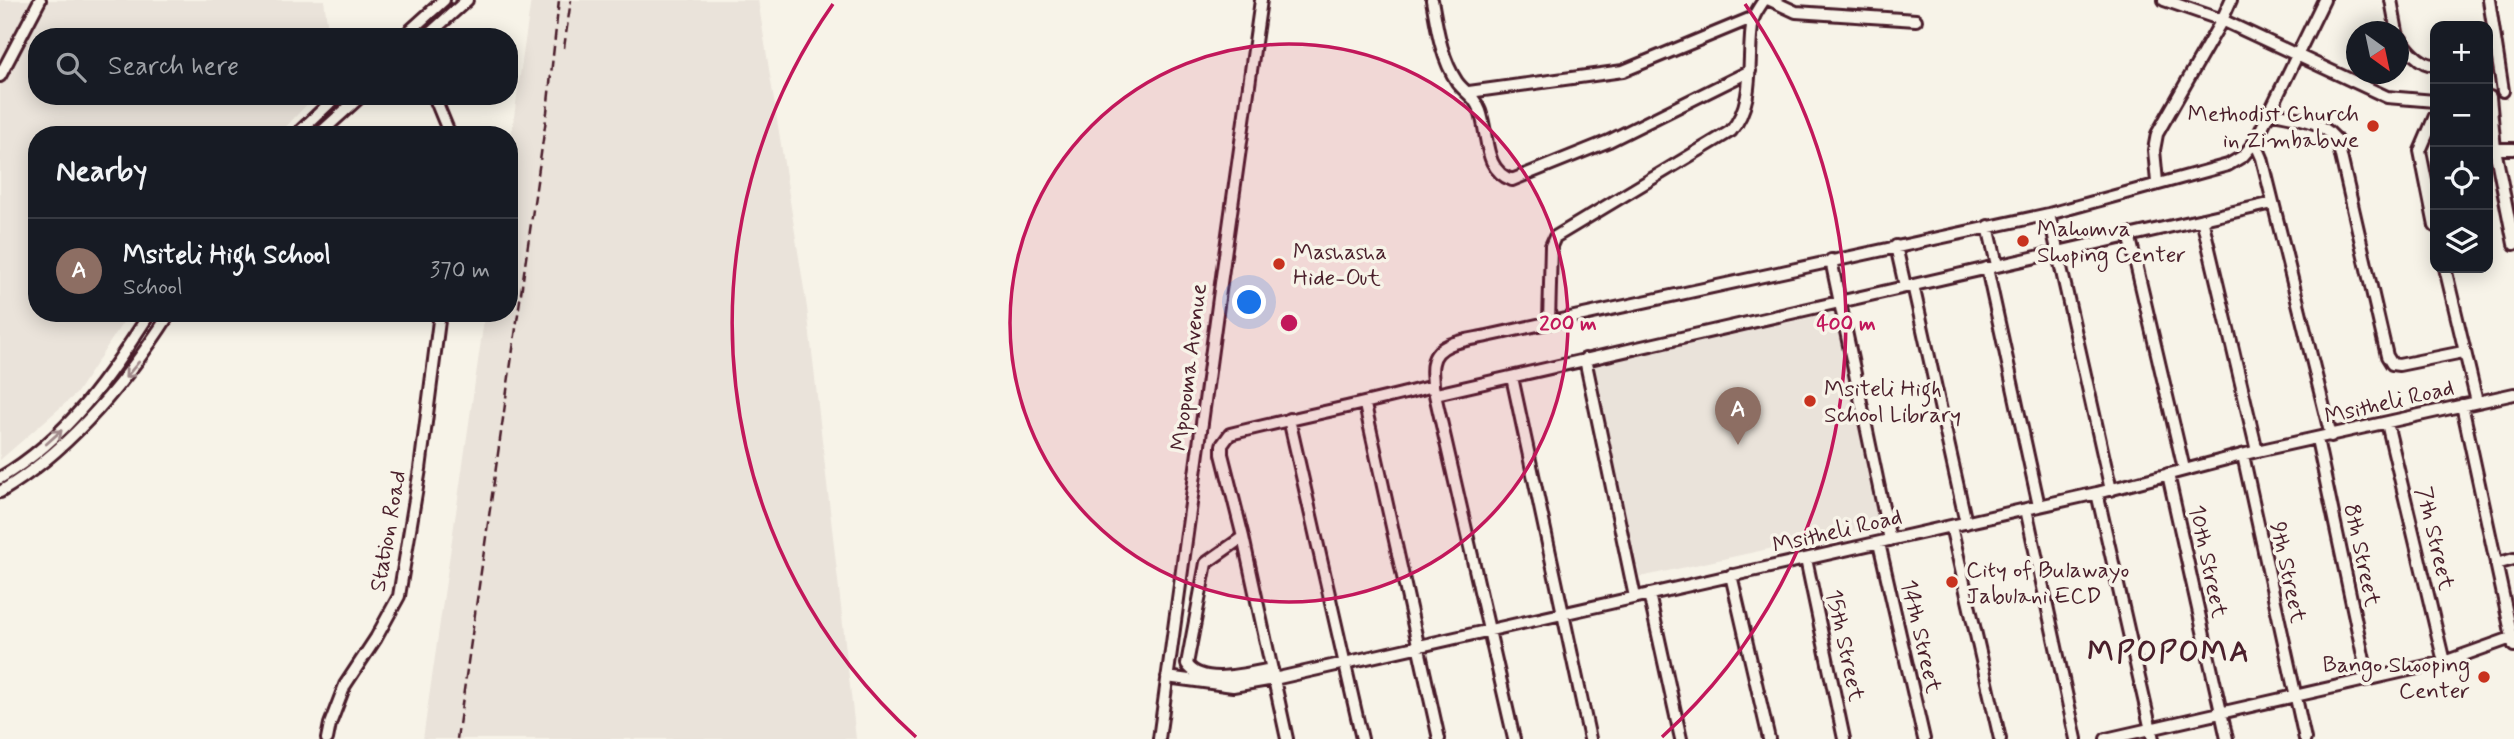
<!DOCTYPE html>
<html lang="en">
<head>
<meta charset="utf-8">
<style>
	body { margin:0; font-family:Mynerve,sans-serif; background:#20242c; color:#f1f3f6 }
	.controls { position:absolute; right:21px; top:21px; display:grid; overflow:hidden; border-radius:14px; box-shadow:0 4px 18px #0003 }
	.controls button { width:63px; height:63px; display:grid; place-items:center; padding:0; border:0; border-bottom:2px solid #363941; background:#171b24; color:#f1f3f6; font:35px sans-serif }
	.compass { position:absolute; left:2346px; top:21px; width:63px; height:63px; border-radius:50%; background:#171b24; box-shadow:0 4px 18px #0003; rotate:147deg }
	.you { position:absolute; left:1250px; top:303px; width:24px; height:24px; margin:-18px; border:5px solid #fff; border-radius:50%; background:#1a73e8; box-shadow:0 0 0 10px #1a73e833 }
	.badge { display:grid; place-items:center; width:46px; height:46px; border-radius:50%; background:#c8321e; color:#fff; font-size:23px; font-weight:700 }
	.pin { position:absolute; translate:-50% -58px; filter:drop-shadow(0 2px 4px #0008) }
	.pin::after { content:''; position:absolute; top:37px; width:24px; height:21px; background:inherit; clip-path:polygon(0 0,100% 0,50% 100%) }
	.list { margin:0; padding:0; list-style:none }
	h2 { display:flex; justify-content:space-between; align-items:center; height:91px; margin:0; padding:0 28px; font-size:30px }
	h2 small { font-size:23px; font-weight:400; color:#9ea1a6 }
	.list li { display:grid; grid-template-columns:46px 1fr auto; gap:21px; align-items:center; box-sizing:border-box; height:105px; padding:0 28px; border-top:2px solid #363941 }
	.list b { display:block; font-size:26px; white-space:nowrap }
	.list p { margin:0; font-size:23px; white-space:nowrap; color:#9ea1a6 }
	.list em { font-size:23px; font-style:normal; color:#9ea1a6 }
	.icon { flex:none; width:38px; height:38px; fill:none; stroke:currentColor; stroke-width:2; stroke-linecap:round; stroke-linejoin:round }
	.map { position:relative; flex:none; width:2514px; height:739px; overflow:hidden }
	.search { position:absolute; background:#171b24; box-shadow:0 4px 18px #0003; left:28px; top:28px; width:490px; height:77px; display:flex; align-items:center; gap:18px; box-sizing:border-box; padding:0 24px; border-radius:28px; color:#9ea1a6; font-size:26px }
	.panel { position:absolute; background:#171b24; box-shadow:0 4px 18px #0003; left:28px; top:126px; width:490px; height:196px; border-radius:28px }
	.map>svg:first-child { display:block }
	.built { fill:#eae3da }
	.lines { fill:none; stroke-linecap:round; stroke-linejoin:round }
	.minor-casing { stroke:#4a1f2b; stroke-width:16 }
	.minor { stroke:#f7f3e8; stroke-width:10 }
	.rail { stroke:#4a1f2b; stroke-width:2.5; stroke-dasharray:10 5; stroke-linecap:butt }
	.oneway { stroke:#a0898a }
	.ring { fill:none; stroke:#c2185b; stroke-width:3.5 }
	.poi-dot { fill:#c8321e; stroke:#f7f3e8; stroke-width:2.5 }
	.labels { text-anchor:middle; stroke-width:7; stroke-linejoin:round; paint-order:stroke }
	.poi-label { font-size:23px; fill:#4a1f2b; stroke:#f7f3e8; text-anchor:start }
	.street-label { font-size:23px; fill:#4a1f2b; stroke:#f7f3e8 }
	.district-label { font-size:30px; font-weight:bold; letter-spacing:2px; fill:#4a1f2b; stroke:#f7f3e8 }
	.centre { fill:#c2185b; stroke:#f7f3e8; stroke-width:3.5 }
	.ring-label { font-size:21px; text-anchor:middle; font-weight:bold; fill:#c2185b; stroke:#f7f3e8; stroke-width:7; stroke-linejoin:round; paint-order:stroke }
</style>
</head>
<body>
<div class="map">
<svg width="2514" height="739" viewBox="0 0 2514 739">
	<rect width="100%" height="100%" fill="#f7f3e8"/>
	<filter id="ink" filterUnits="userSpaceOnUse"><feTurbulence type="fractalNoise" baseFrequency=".0143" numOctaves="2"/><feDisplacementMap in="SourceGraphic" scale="14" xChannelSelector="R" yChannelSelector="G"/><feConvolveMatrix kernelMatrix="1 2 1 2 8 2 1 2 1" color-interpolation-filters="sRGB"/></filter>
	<g filter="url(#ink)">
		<!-- built -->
		<path class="built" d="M0 0H324L329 37H37V96H315L278 135H37V313H129L76 394 0 460Z
			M531 0H758L807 308 856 739H423L485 313H509V151Z
			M1835 312 1884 524 1640 577 1591 366Z"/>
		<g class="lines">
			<defs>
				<path id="minor" d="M1432 0C1437 28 1441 58 1457 82 1465 93 1474 95 1480 111 1489 136 1483 170 1512 180L1609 141 1750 71
					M1770 0 1796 12 1916 20
					M2164 0 2222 20 2387 97 2435 101
					M2391 0 2397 32
					M2489 0 2503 91
					M2398 35C2407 48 2419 65 2435 65
					M403 37 444 0
					M426 37 467 0
					M0 76 40 0
					M1469 92 1623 71 1754 17
					M434 96 450 135
					M2490 97 2495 149 2514 244
					M2269 112C2294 118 2324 119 2338 143L2387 356 2392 364 2399 365 2463 352
					M2435 116 2420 151 2435 226
					M296 135 337 96
					M318 135 361 96
					M2255 142 2262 158 2331 436
					M2495 149H2514
					M2157 182 2154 150 2157 134 2222 20 2231 0
					M2049 214 2111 490
					M2202 219 2257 451
					M1988 226 1997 265
					M2129 234 2184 469
					M1896 246 1905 286
					M1831 260 1890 540
					M1987 268 2039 506
					M2445 268 2477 402
					M1913 285 1966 523
					M1549 322 1551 246 1555 237 1731 131C1757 101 1746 56 1753 19 1755 13 1760 6 1764 0
					M1585 359 1635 597
					M1512 377 1590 739
					M1436 394 2273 203
					M1365 405 1439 739
					M2462 405 2514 646
					M1289 419 1362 739
					M2387 423 2444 662
					M2317 439 2368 679
					M2243 455 2305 739
					M2168 474 2227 739
					M0 478C69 437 107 379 150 313
					M0 492C71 450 126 382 170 313
					M2097 493 2153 739
					M2026 509 2076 739
					M1951 526 2000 739
					M1243 537 1206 563 1187 664C1201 687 1250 673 1272 669
					M1879 543 1924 739
					M1806 559 1844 739
					M2496 564 2514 559
					M1731 575 1769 739
					M1649 594 1681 739
					M1167 677 1233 686 1274 679 2097 493 2257 451 2514 394
					M327 739 330 724 345 685 376 638 399 596 420 469 440 313
					M1159 739C1193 493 1225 246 1261 0
					M1287 739 1243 537 1222 454V445L1230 434C1298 417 1366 404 1433 386
					M1514 739 1433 386C1433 379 1431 370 1433 363 1437 341 1470 340 1487 336L2049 214 2228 165 2243 156 2255 142 2324 0
					M2106 739 2444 662 2514 637"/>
			</defs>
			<!-- minor casing -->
			<use href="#minor" class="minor-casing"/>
			<!-- minor -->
			<use href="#minor" class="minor"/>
			<!-- rail -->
			<path class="rail" d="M564 48 571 0
				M457 739 547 112 559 0"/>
		</g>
		<!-- one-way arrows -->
		<defs><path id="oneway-shaft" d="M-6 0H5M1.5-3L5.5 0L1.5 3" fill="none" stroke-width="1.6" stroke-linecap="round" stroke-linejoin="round" transform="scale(1.75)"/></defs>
		<g class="oneway">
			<use href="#oneway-shaft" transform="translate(132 370) rotate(130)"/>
			<use href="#oneway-shaft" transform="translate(54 437) rotate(-42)"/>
		</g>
	</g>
	<!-- distance rings -->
	<circle cx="1289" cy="323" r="279" fill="#c2185b" fill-opacity=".12"/>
	<g class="ring">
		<circle cx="1289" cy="323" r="279"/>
		<path d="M916 737A557 557 0 0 1 833 4M1745 4A557 557 0 0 1 1662 737"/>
	</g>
	<!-- markers -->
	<g class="poi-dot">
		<circle cx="2373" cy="126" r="7"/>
		<circle cx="2023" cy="241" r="7"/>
		<circle cx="1279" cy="264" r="7"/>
		<circle cx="1810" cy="401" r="7"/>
		<circle cx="1952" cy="582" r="7"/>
		<circle cx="2484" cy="677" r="7"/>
	</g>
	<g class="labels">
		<!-- poi labels -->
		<g class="poi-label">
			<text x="2359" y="121" text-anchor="end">Methodist Church<tspan x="2359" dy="26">in Zimbabwe</tspan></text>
			<text x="2037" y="236">Mahomva<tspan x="2037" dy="26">Shoping Center</tspan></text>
			<text x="1293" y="259">Mashasha<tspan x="1293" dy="26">Hide-Out</tspan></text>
			<text x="1824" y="396">Msiteli High<tspan x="1824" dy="26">School Library</tspan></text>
			<text x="1966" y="577">City of Bulawayo<tspan x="1966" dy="26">Jabulani ECD</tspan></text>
			<text x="2470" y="672" text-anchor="end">Bango Shooping<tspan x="2470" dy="26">Center</tspan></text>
		</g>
		<!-- street labels -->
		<g class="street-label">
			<text transform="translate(1188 367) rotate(-83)" y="8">Mpopoma Avenue</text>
			<text transform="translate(2389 401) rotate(-13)" y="8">Msitheli Road</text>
			<text transform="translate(1837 530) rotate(-13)" y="8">Msitheli Road</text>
			<text transform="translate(387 531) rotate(-80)" y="8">Station Road</text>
			<text transform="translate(2436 538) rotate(77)" y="8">7th Street</text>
			<text transform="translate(2363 555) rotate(78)" y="8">8th Street</text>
			<text transform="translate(2209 561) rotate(78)" y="8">10th Street</text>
			<text transform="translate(2289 572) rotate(78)" y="8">9th Street</text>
			<text transform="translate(1922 636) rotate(77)" y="8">14th Street</text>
			<text transform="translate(1846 645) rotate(78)" y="8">15th Street</text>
		</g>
		<!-- district labels -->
		<g class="district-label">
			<text x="2169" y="661">MPOPOMA</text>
		</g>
	</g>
	<circle cx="1289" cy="323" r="10" class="centre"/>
	<g class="ring-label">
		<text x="1568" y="330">200 m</text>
		<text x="1846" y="330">400 m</text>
	</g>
</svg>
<div class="controls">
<button>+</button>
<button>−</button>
<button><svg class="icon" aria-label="locate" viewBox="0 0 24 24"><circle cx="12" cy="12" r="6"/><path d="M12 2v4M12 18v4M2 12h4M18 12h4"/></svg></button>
<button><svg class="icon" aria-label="layers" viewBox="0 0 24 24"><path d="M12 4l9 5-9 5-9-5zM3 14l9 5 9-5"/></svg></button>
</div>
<svg class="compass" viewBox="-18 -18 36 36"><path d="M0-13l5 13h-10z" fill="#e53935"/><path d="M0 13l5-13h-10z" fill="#9ea1a6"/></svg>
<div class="you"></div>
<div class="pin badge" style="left:1738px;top:445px;background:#8d6e63">A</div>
<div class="search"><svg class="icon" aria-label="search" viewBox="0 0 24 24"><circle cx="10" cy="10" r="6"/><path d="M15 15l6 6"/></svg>Search here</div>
<section class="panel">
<h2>Nearby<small></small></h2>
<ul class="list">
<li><span class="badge" style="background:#8d6e63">A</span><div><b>Msiteli High School</b><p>School</p></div><em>370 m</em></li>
</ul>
</section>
</div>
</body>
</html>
